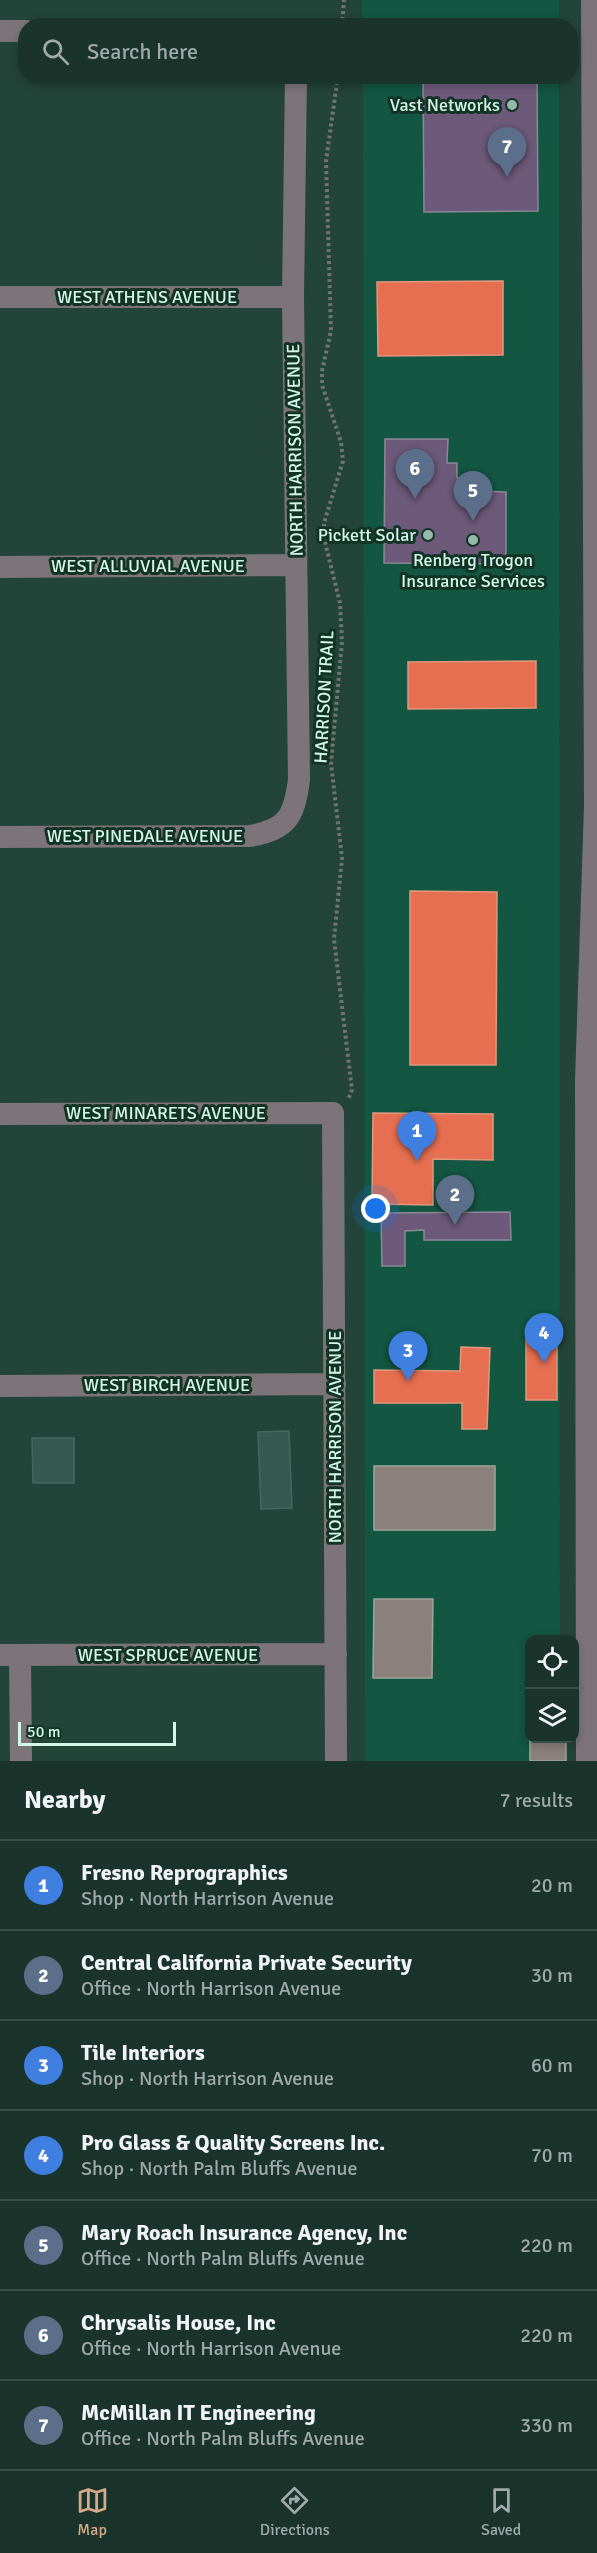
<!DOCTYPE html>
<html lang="en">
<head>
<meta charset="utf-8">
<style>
	body { margin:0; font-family:Signika,sans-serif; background:#273f37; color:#f1f3f6 }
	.controls { position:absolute; right:18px; bottom:18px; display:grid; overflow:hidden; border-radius:12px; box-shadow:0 3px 9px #0003 }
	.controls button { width:54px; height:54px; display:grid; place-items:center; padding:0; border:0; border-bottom:2px solid #384e47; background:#1a332b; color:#f1f3f6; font:30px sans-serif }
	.scale { position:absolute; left:18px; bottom:15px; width:158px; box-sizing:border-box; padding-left:6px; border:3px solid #d3f7e6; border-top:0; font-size:16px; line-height:21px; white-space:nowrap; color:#d3f7e6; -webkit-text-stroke:4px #133327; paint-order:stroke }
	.you { position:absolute; left:376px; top:1209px; width:21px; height:21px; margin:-15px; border:4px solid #fff; border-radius:50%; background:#1a73e8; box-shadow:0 0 0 9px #1a73e833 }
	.badge { display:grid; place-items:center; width:39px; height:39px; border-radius:50%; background:#d6ab8b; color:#fff; font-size:20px; font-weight:700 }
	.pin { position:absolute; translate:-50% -50px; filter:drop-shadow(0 2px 3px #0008) }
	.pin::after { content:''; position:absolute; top:32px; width:21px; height:18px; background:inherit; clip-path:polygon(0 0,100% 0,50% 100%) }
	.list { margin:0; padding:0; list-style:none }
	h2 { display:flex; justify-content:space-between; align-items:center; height:78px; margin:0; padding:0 24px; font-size:26px }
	h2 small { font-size:20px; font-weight:400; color:#9faaa9 }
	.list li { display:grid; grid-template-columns:39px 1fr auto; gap:18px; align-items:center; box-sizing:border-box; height:90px; padding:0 24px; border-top:2px solid #384e47 }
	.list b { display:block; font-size:22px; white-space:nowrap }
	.list p { margin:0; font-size:20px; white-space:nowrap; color:#9faaa9 }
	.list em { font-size:20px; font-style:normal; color:#9faaa9 }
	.icon { flex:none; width:33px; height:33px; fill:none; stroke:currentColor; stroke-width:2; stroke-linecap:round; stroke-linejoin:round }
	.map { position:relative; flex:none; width:597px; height:1761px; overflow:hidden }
	.search { position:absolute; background:#1a332b; box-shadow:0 3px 9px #0003; left:18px; right:18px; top:18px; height:66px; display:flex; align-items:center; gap:15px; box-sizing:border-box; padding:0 21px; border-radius:24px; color:#9faaa9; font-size:22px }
	.sheet { height:708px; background:#1a332b }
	nav { display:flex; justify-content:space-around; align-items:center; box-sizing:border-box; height:84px; border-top:2px solid #384e47; background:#1a332b; font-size:16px; color:#9faaa9 }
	nav a { display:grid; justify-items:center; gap:3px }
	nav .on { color:#d6ab8b }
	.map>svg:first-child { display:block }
	.built { fill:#135641 }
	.shops { fill:#e76f51; stroke:#e1987e; stroke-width:1.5 }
	.offices { fill:#6d597a; stroke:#8c889a; stroke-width:1.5 }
	.industry { fill:#8a817c; stroke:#a0a49c; stroke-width:1.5 }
	.building { fill:#375951; stroke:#476861; stroke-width:1.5 }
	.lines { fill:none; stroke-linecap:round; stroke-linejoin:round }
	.path { stroke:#707474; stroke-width:4; stroke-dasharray:3 3; stroke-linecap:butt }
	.street { stroke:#7d747a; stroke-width:22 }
	.poi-dot { fill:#95b8a9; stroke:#133327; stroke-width:2 }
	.labels { text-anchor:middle; stroke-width:6; stroke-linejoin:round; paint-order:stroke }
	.poi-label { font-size:18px; fill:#d3f7e6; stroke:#133327; text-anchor:end }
	.street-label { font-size:18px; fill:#d3f7e6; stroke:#133327 }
</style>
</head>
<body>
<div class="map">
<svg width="597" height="1761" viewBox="0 0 597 1761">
	<rect width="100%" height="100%" fill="#234439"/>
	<!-- built -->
	<path class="built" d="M362 0H559V25H362Z
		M363 77H559L560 1639 530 1640V1738L560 1739 561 1761H365Z"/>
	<!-- shops -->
	<path class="shops" d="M503 281V355L378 356 377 282Z
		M536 661V708L408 709V662Z
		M410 891 497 892 496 1065H410Z
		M373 1113 493 1114V1160L433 1159V1205L372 1204Z
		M526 1336H557V1400H526Z
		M461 1347 490 1348 487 1429H462V1403H374V1370L460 1371Z"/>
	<!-- offices -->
	<path class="offices" d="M423 76H537L538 211 424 212Z
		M385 439H448L447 463H457V478H478V491L506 492V564L384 563Z
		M510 1212 511 1240H424V1230L405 1231V1266H382L381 1213Z"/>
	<!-- industry -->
	<path class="industry" d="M374 1466H495V1530H374Z
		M374 1599H433L432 1678H373Z
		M530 1738H566V1761H530Z"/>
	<!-- building -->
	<path class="building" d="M289 1431 292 1508 261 1509 258 1432Z
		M32 1438H74V1483H33Z"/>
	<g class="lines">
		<!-- path -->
		<path class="path" d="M342 26 344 0
			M338 76 326 161 331 331 322 371V385L341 442 343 461 324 523V538L340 603 342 642 331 763 342 858 334 939 352 1090 348 1100"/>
		<!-- street -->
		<path class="street" d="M0 31H26
			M0 297H293
			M0 567 296 565
			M0 837 249 836C287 830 294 817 299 780L293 297 296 76
			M0 1114 333 1113 336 1761
			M0 1386 335 1384
			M0 1655 336 1654
			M20 1655 21 1761
			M587 1761 586 1081 595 805 592 0"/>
	</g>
	<!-- markers -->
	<g class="poi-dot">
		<circle cx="512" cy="105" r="6"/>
		<circle cx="428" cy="535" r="6"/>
		<circle cx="473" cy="540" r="6"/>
	</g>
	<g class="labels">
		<!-- poi labels -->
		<g class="poi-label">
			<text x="500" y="111">Vast Networks</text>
			<text x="416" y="541">Pickett Solar</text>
			<text x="473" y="566" text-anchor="middle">Renberg Trogon<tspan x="473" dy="21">Insurance Services</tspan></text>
		</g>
		<!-- street labels -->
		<g class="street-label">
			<text x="147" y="303">WEST ATHENS AVENUE</text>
			<text transform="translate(295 450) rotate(-91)" y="6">NORTH HARRISON AVENUE</text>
			<text x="148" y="572">WEST ALLUVIAL AVENUE</text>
			<text transform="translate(324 697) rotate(-87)" y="6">HARRISON TRAIL</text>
			<text x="145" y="842">WEST PINEDALE AVENUE</text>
			<text x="166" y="1119">WEST MINARETS AVENUE</text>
			<text x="167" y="1391">WEST BIRCH AVENUE</text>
			<text transform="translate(335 1437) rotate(-90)" y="6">NORTH HARRISON AVENUE</text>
			<text x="168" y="1661">WEST SPRUCE AVENUE</text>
		</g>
	</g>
</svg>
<div class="controls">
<button><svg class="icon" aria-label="locate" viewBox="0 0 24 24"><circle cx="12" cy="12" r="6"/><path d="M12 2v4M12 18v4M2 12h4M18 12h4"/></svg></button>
<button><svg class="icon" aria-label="layers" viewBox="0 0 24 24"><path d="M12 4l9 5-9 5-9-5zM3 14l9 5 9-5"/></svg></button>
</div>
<div class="scale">50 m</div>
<div class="you"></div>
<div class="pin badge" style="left:417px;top:1161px;background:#3f7fe0">1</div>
<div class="pin badge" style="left:455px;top:1225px;background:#5c6f8a">2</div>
<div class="pin badge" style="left:408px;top:1381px;background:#3f7fe0">3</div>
<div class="pin badge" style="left:544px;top:1363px;background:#3f7fe0">4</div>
<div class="pin badge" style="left:473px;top:521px;background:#5c6f8a">5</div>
<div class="pin badge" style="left:415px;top:499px;background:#5c6f8a">6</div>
<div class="pin badge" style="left:507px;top:177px;background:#5c6f8a">7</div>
<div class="search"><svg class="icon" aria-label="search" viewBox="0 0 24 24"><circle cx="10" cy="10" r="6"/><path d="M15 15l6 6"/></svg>Search here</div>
</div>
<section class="sheet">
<h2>Nearby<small>7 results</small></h2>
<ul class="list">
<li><span class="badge" style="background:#3f7fe0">1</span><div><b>Fresno Reprographics</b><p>Shop · North Harrison Avenue</p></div><em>20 m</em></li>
<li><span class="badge" style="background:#5c6f8a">2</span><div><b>Central California Private Security</b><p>Office · North Harrison Avenue</p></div><em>30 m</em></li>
<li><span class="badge" style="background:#3f7fe0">3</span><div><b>Tile Interiors</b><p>Shop · North Harrison Avenue</p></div><em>60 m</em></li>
<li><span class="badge" style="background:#3f7fe0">4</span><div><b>Pro Glass &amp; Quality Screens Inc.</b><p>Shop · North Palm Bluffs Avenue</p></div><em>70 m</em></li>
<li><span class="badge" style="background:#5c6f8a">5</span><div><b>Mary Roach Insurance Agency, Inc</b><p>Office · North Palm Bluffs Avenue</p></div><em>220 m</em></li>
<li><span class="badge" style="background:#5c6f8a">6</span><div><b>Chrysalis House, Inc</b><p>Office · North Harrison Avenue</p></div><em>220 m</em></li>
<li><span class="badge" style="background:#5c6f8a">7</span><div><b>McMillan IT Engineering</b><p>Office · North Palm Bluffs Avenue</p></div><em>330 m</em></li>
</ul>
</section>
<nav>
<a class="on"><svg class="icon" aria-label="map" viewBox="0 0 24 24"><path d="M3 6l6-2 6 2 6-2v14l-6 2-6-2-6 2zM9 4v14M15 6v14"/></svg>Map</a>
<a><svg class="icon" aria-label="directions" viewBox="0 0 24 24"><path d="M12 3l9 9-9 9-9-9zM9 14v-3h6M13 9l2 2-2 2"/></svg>Directions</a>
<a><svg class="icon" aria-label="saved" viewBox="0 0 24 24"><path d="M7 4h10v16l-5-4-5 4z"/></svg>Saved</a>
</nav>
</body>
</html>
